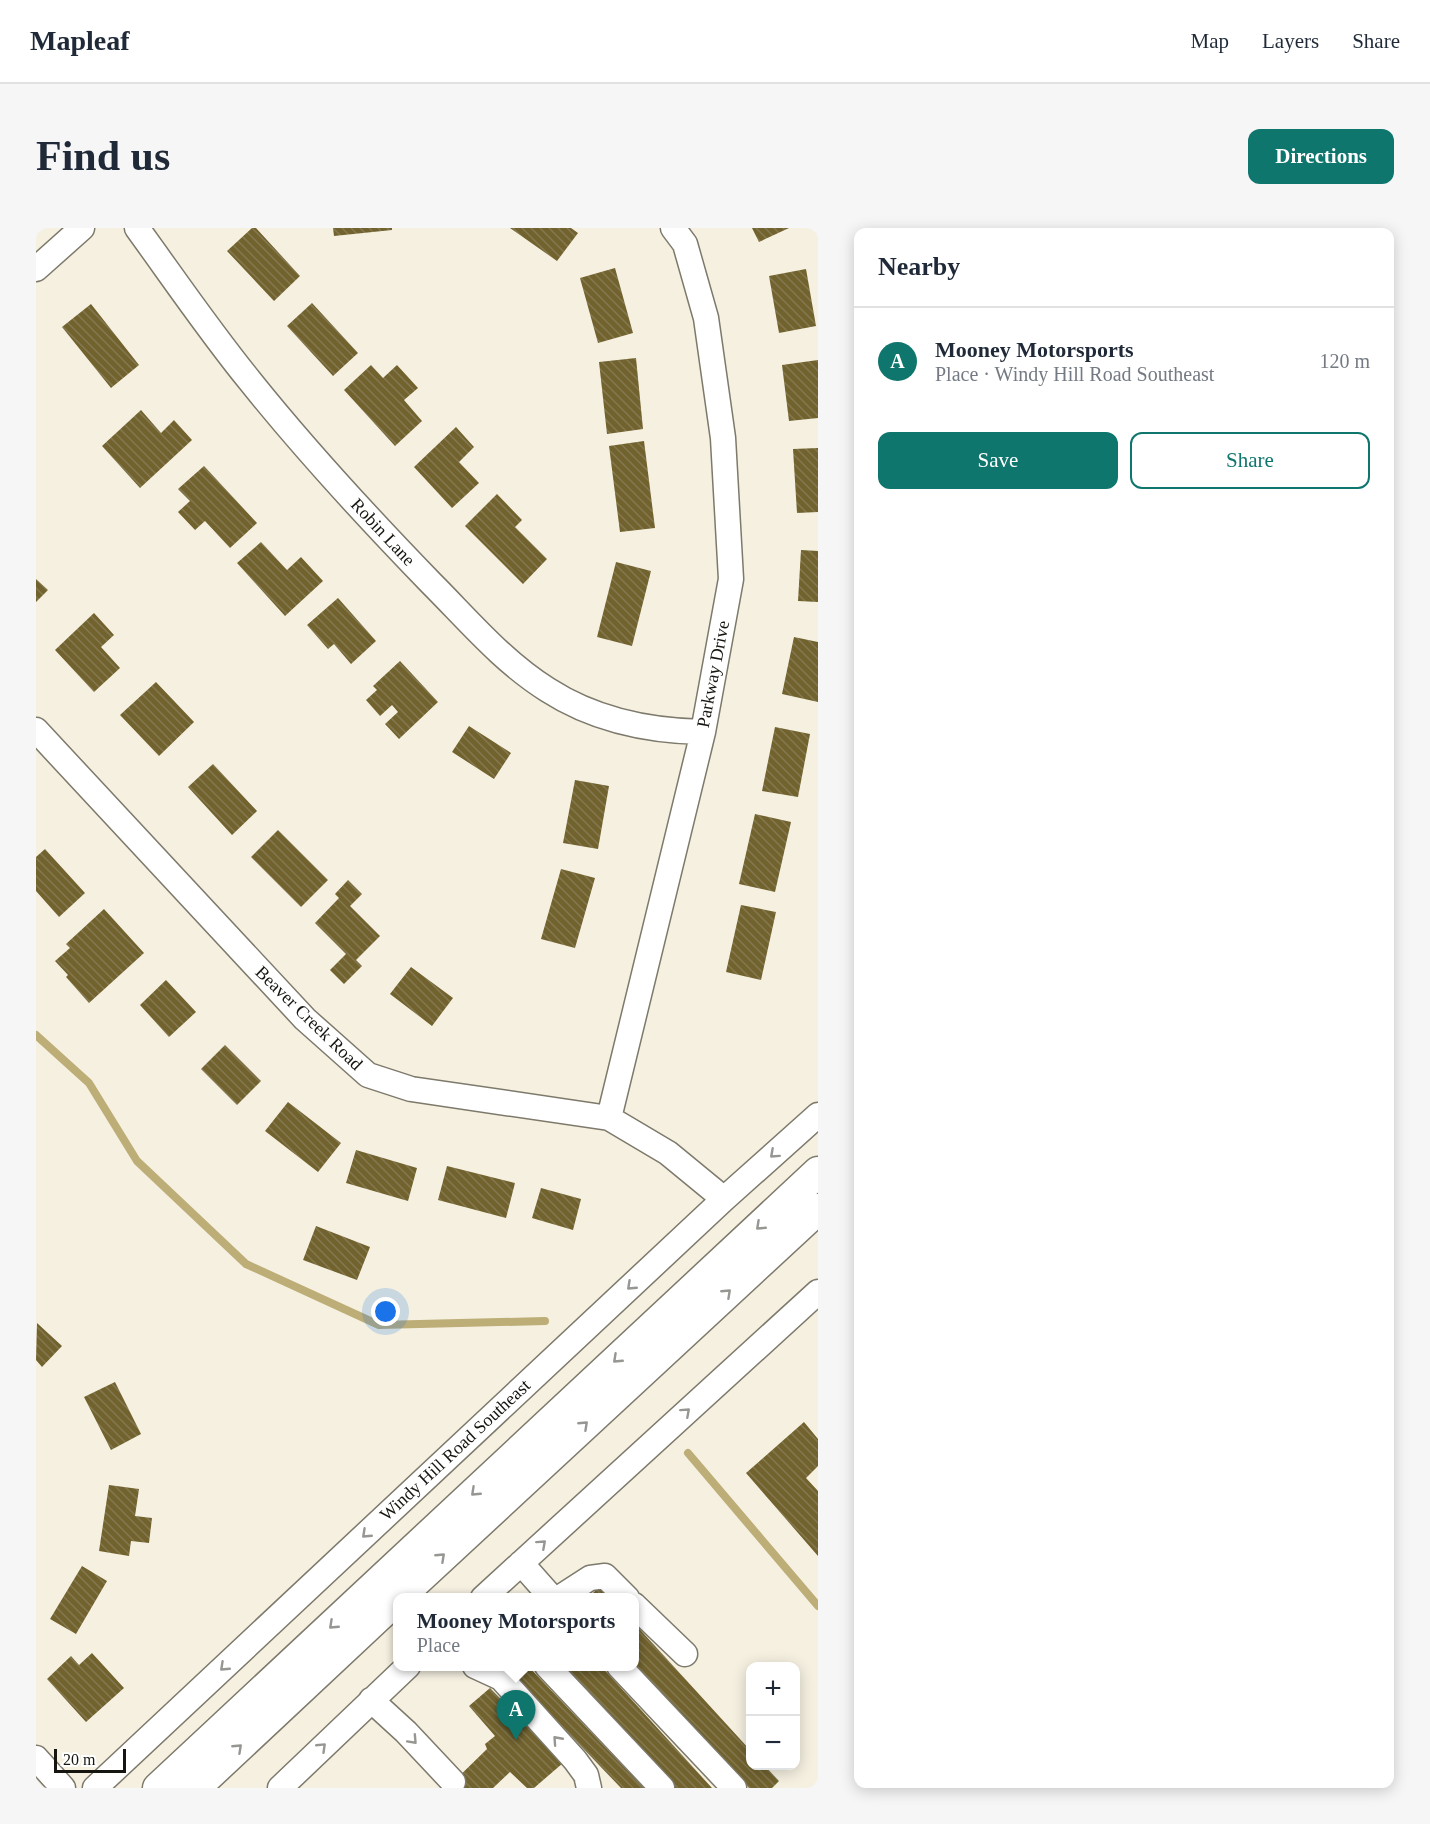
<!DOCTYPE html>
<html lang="en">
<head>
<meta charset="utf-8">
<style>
	body { margin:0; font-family:Georgia,serif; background:#f6f6f7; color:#1f2937 }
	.controls { position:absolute; right:18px; bottom:18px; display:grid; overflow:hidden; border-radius:12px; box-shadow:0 3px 15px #0003 }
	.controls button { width:54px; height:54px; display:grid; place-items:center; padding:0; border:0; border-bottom:2px solid #e0e1e3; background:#fff; color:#1f2937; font:30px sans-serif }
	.scale { position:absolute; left:18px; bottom:15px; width:72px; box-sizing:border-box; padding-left:6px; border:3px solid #171510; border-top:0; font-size:16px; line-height:21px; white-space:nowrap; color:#171510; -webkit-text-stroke:4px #fff; paint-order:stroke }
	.you { position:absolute; left:350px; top:1084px; width:21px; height:21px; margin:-15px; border:4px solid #fff; border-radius:50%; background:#1a73e8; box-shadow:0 0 0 9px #1a73e833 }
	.badge { display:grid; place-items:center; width:39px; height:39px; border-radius:50%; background:#0f766e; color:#fff; font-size:20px; font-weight:700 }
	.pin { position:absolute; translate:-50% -50px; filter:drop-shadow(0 2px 3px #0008) }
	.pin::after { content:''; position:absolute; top:32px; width:21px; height:18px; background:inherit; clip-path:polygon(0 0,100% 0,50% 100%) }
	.popup { position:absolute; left:357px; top:1365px; width:246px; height:78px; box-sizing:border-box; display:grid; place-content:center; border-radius:12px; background:#fff; filter:drop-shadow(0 2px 4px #0005); font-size:20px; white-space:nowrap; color:#747a83 }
	.popup b { font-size:22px; color:#1f2937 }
	.popup::after { content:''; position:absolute; left:50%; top:100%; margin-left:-12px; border:12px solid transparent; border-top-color:#fff }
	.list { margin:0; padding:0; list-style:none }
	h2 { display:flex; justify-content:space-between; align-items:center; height:78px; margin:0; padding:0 24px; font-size:26px }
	h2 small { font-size:20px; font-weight:400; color:#747a83 }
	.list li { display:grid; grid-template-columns:39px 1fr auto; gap:18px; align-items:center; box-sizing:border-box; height:108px; padding:0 24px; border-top:2px solid #e0e1e3 }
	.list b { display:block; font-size:22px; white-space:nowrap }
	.list p { margin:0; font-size:20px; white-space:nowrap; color:#747a83 }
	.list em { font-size:20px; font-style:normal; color:#747a83 }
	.actions { display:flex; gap:12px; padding:18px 24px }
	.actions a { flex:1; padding:14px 0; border:2px solid #0f766e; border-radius:12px; text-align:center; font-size:21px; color:#0f766e }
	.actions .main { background:#0f766e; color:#fff }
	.map { position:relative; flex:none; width:782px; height:1560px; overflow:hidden; border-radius:12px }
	header { display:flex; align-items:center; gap:36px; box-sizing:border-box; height:84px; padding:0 30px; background:#fff; border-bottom:2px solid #e0e1e3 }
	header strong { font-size:28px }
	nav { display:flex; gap:33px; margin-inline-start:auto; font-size:21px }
	.intro { display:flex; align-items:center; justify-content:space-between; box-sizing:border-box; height:144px; padding:0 36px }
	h1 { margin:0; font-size:42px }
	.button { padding:15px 27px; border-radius:12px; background:#0f766e; color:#fff; font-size:21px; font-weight:700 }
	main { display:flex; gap:36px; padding:0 36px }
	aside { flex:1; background:#fff; border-radius:12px; box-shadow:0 3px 15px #0003 }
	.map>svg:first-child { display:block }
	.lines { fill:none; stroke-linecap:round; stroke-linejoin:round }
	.stream { stroke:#bdad77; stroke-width:8 }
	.building { fill:url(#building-back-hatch) }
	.minor-casing { stroke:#7d796b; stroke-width:27 }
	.major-casing { stroke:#7d796b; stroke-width:33 }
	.minor { stroke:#fff; stroke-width:24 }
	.major { stroke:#fff; stroke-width:30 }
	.oneway { stroke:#979693 }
	.labels { text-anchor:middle; stroke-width:4.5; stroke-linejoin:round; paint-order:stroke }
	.street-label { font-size:18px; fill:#171510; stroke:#fff }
</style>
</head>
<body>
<header>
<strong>Mapleaf</strong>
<nav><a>Map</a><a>Layers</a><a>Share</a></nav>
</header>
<div class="intro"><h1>Find us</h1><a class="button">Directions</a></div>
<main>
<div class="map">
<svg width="782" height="1560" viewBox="0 0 782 1560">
	<defs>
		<pattern id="building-back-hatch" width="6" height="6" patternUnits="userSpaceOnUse" patternTransform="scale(1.5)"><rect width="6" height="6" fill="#71622e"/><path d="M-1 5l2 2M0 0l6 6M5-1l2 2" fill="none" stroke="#837850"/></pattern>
	</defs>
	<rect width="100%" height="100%" fill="#f5f0e0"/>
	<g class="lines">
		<!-- stream -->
		<path class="stream" d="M0 807 53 855 101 933 210 1036 343 1097 509 1093
			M652 1225 782 1378"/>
	</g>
	<!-- building -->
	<path class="building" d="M216 0H220L264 48 238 73 191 23Z
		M297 0H356V2L298 8Z
		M474 0H535L542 5 521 33Z
		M716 0H753L723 14Z
		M579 40 597 105 562 115 544 50Z
		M770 41 780 98 743 105 733 48Z
		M276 75 322 125 297 148 251 98Z
		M55 76 103 137 75 160 26 99Z
		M600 130 607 201 571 206 563 134Z
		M782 132V190L753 193 746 137Z
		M335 137 347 150 361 137 382 160 368 172 386 193 359 218 308 162Z
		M105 182 125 205 138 192 156 212 104 260 66 218Z
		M420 199 438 219 423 234 443 255 416 280 378 239Z
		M608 213 619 300 584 304 573 218Z
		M782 220V284L761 285 757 221Z
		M168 238 221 295 194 320 169 293 159 302 142 284 154 273 142 261Z
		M461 266 486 292 479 299 511 331 487 356 429 298Z
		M225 314 251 342 265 329 287 353 249 388 201 335Z
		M765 322 782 323V374L762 373Z
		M580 334 615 343 596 418 561 409Z
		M0 351 12 362 0 374Z
		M302 370 340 413 315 436 298 416 292 421 271 397Z
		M58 385 78 407 65 419 84 440 58 464 19 422Z
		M758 409 782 414V474L746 466Z
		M364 433 402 474 363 511 349 496 362 484 356 477 344 488 330 472 341 462 337 458Z
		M120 454 158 494 123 528 84 487Z
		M433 498 475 525 458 551 416 524Z
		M739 499 774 506 762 569 726 563Z
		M177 536 221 583 196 607 152 559Z
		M539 552 573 558 562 621 527 615Z
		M719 586 755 594 739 664 703 656Z
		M242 602 292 652 265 679 215 629Z
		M9 621 49 665 23 689 0 663V629Z
		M525 641 559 650 539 720 505 711Z
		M312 652 326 666 314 678 344 708 320 732 326 738 308 756 294 742 310 726 279 695 303 670 299 666Z
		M705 677 740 684 725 752 690 744Z
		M68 681 108 725 53 775 30 749 32 747 19 733 34 720 30 716Z
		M375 739 417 770 396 798 354 766Z
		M130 752 160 784 133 809 104 777Z
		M189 817 225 853 201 877 165 841Z
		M252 874 305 915 282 944 229 903Z
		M320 922 381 940 372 973 310 955Z
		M411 938 479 955 470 990 402 972Z
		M505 960 545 971 537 1002 496 990Z
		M280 998 334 1019 321 1052 267 1032Z
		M1 1095 26 1118 6 1139 0 1132Z
		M79 1154 105 1206 75 1222 48 1169Z
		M768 1194 782 1211V1238L770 1250 782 1263V1328L710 1245Z
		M73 1257 103 1261 99 1288 116 1290 113 1315 95 1313 93 1328 63 1323Z
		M46 1338 71 1353 40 1406 14 1391Z
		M564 1358 575 1370H552Z
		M598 1395 714 1522V1538H729L743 1553 736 1560H713L598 1437Z
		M56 1425 88 1460 50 1494 11 1451 35 1428 43 1437Z
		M479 1438H492L608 1560H585L473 1443Z
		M528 1438H565L676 1560H639Z
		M454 1460 527 1535 498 1560H491L474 1544 457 1560H411L451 1521 449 1516 459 1508 433 1478Z"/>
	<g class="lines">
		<defs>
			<path id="minor" d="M101 0C138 51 174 104 214 153 270 223 332 290 395 355 432 392 467 434 512 462 557 491 613 503 667 504
				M0 41 46 0
				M0 502 269 791 332 847 375 861 573 890 632 925 688 971
				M573 890 667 504 695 351 687 210 670 90 649 16 637 0
				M485 1335 516 1370
				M447 1370 782 1064
				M523 1370 554 1350 569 1348 591 1370
				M598 1377 649 1426
				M439 1438 465 1450 539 1532 550 1547 553 1560
				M511 1438 626 1560
				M583 1438 698 1560
				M335 1472 370 1504 417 1554
				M0 1530 27 1560
				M59 1560 688 971 782 887
				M244 1560 372 1438"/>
			<path id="major" d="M362 1370 782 981
				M122 1560 782 944
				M159 1560 362 1370"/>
		</defs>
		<!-- minor casing -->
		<use href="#minor" class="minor-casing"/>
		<!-- major casing -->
		<use href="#major" class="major-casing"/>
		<!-- minor -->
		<use href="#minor" class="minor"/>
		<!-- major -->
		<use href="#major" class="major"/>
	</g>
	<!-- one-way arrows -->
	<defs><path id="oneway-chevron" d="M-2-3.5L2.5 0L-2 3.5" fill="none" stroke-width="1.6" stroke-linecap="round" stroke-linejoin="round" transform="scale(1.5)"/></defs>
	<g class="oneway">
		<use href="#oneway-chevron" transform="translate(738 926) rotate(138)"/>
		<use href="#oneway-chevron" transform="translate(724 998) rotate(137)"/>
		<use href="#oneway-chevron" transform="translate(595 1058) rotate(137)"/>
		<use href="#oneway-chevron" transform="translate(691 1065) rotate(-43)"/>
		<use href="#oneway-chevron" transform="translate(581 1131) rotate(137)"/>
		<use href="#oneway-chevron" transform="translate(650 1184) rotate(-42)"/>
		<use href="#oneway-chevron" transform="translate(548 1197) rotate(-43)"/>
		<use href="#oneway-chevron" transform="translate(439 1264) rotate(137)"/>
		<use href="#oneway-chevron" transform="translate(330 1306) rotate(137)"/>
		<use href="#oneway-chevron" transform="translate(506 1316) rotate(-42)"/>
		<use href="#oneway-chevron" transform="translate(405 1329) rotate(-43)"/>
		<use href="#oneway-chevron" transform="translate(297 1397) rotate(137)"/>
		<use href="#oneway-chevron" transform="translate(188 1439) rotate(137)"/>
		<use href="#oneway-chevron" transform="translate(377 1512) rotate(47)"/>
		<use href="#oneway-chevron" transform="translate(521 1512) rotate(-132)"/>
		<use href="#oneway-chevron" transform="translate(286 1519) rotate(-44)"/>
		<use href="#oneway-chevron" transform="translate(202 1520) rotate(-43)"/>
	</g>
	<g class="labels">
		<!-- street labels -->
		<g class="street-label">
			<text transform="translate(347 304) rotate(47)" y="6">Robin Lane</text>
			<text transform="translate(677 446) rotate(-79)" y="6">Parkway Drive</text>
			<text transform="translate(273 790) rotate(44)" y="6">Beaver Creek Road</text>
			<text transform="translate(419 1222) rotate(-43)" y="6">Windy Hill Road Southeast</text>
		</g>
	</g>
</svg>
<div class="controls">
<button>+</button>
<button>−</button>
</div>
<div class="scale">20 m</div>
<div class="you"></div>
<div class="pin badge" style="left:480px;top:1512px">A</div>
<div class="popup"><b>Mooney Motorsports</b>Place</div>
</div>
<aside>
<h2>Nearby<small></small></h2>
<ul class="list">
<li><span class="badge">A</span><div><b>Mooney Motorsports</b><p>Place · Windy Hill Road Southeast</p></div><em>120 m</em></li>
</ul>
<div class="actions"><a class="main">Save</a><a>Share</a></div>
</aside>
</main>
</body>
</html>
